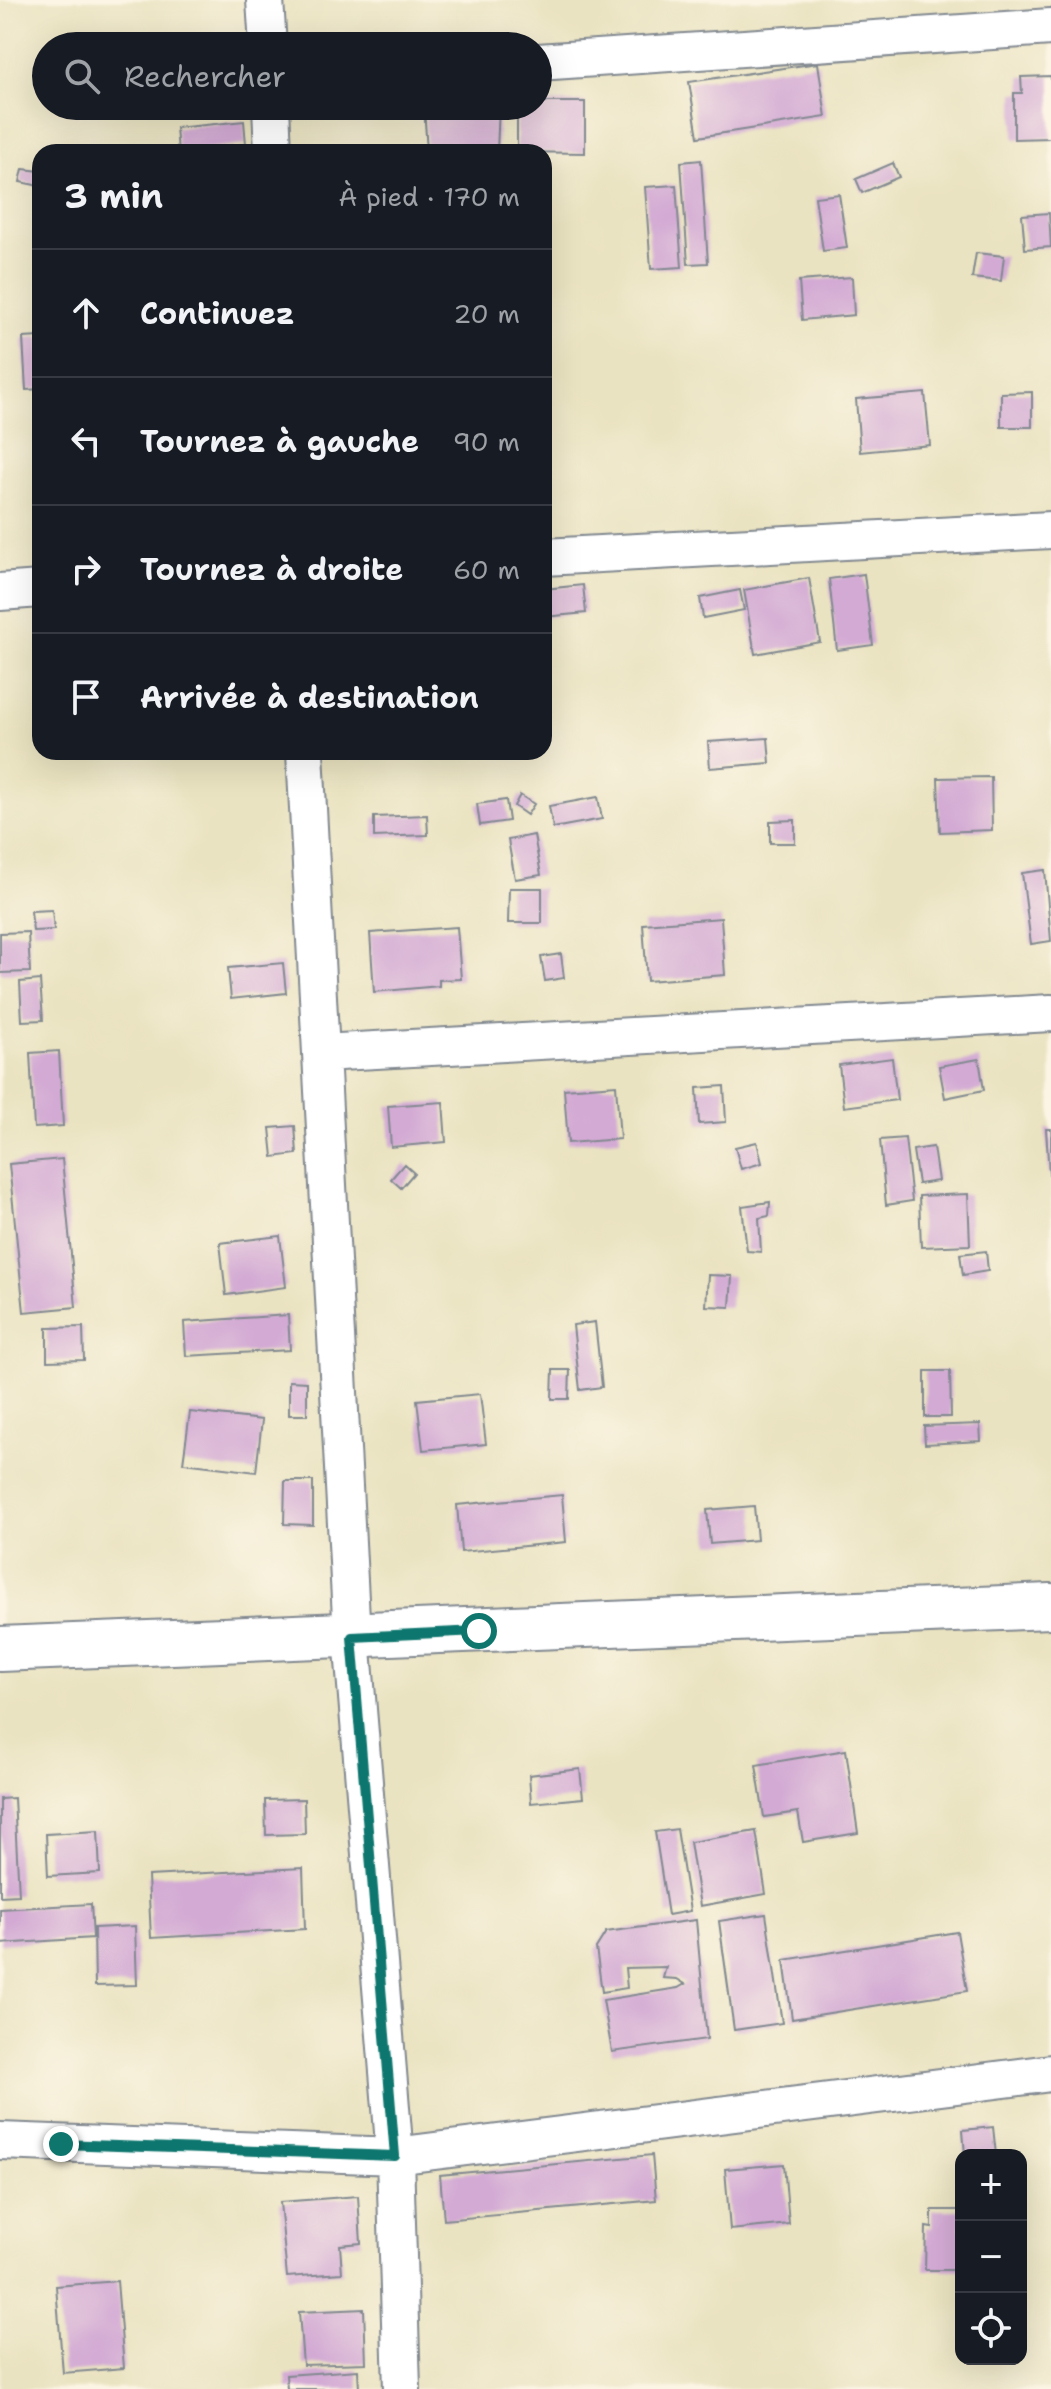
<!DOCTYPE html>
<html lang="fr">
<head>
<meta charset="utf-8">
<style>
	body { margin:0; font-family:"Shantell Sans",sans-serif; background:#242831; color:#f1f3f6 }
	.controls { position:absolute; right:24px; bottom:24px; display:grid; overflow:hidden; border-radius:16px; box-shadow:0 8px 32px #0002 }
	.controls button { width:72px; height:72px; display:grid; place-items:center; padding:0; border:0; border-bottom:2px solid #363941; background:#171b24; color:#f1f3f6; font:40px sans-serif }
	.stop { position:absolute; width:24px; height:24px; margin:-18px; border:6px solid #0f766e; border-radius:50%; background:#fff }
	.stop.end { background:#0f766e; border-color:#fff; box-shadow:0 2px 8px #0008 }
	.list { margin:0; padding:0; list-style:none }
	h2 { display:flex; justify-content:space-between; align-items:center; height:104px; margin:0; padding:0 32px; font-size:34px }
	h2 small { font-size:26px; font-weight:400; color:#9ea1a6 }
	.list li { display:grid; grid-template-columns:52px 1fr auto; gap:24px; align-items:center; box-sizing:border-box; height:128px; padding:0 32px; border-top:2px solid #363941 }
	.list b { display:block; font-size:30px; white-space:nowrap }
	.list em { font-size:26px; font-style:normal; color:#9ea1a6 }
	.icon { flex:none; width:44px; height:44px; fill:none; stroke:currentColor; stroke-width:2; stroke-linecap:round; stroke-linejoin:round }
	.map { position:relative; flex:none; width:1051px; height:2389px; overflow:hidden }
	.search { position:absolute; background:#171b24; box-shadow:0 8px 32px #0002; left:32px; top:32px; width:520px; height:88px; display:flex; align-items:center; gap:20px; box-sizing:border-box; padding:0 28px; border-radius:44px; color:#9ea1a6; font-size:30px }
	.panel { position:absolute; background:#171b24; box-shadow:0 8px 32px #0002; left:32px; top:144px; width:520px; height:616px; border-radius:24px }
	.map>svg:first-child { display:block }
	.building { fill:#d3aad4 }
	.lines { fill:none; stroke-linecap:round; stroke-linejoin:round }
	.minor-casing { stroke:#828990; stroke-width:40 }
	.primary-casing { stroke:#828990; stroke-width:48 }
	.minor { stroke:#fff; stroke-width:36 }
	.primary { stroke:#fff; stroke-width:44 }
	.route { stroke:#0f766e; stroke-width:10 }
</style>
</head>
<body>
<div class="map">
<svg width="1051" height="2389" viewBox="0 0 1051 2389">
	<rect width="100%" height="100%" fill="#fcf5e5"/>
	<filter id="ink" filterUnits="userSpaceOnUse"><feTurbulence type="fractalNoise" baseFrequency=".0125" numOctaves="2"/><feDisplacementMap in="SourceGraphic" scale="16" xChannelSelector="R" yChannelSelector="G"/><feConvolveMatrix kernelMatrix="1 2 1 2 8 2 1 2 1" color-interpolation-filters="sRGB"/></filter>
	<filter id="wash" filterUnits="userSpaceOnUse"><feTurbulence type="fractalNoise" baseFrequency=".006" numOctaves="4" result="noise"/><feDisplacementMap in="SourceGraphic" scale="32" xChannelSelector="R" yChannelSelector="G"/><feGaussianBlur stdDeviation="1.8" result="paint"/><feColorMatrix in="noise" values="0 0 0 0 0 0 0 0 0 0 0 0 0 0 0 0 0 1.4 0 .05"/><feComposite in="paint" operator="in"/></filter>
	<g filter="url(#wash)">
		<rect width="100%" height="100%" fill="#eae3c1"/>
		<g id="blocks">
			<!-- building -->
			<path class="building" d="M818 63 826 117 698 137 689 82Z
				M1051 76V138L1014 139V93H1022L1021 77Z
				M538 102H585V153L517 152V106H538Z
				M424 106H499L497 152H427Z
				M244 121 246 144 178 152 176 128Z
				M701 160 708 263 688 264 681 162Z
				M893 163 899 177 862 193 856 179Z
				M23 169 40 171V186L20 182Z
				M676 185 682 267 651 269 645 187Z
				M839 194 847 248 823 251 815 197Z
				M1049 213 1051 247 1025 249 1022 215Z
				M976 253 1004 256 1001 281 972 278Z
				M852 277 854 315 802 320 799 281Z
				M40 337V389L26 390 23 338Z
				M1032 392V427H1001V393Z
				M925 393 930 445 860 452 856 399Z
				M864 574 873 645 837 650 829 579Z
				M809 578 820 642 755 654 744 590Z
				M583 585 586 613 544 617V589Z
				M740 590 744 610 703 618 700 598Z
				M768 738 770 763 710 768 708 742Z
				M991 777 992 830 940 832 938 778Z
				M520 795 534 804 527 815 514 806Z
				M598 797 602 819 553 828 549 806Z
				M506 800 509 821 480 825 477 804Z
				M427 815 428 835 374 837V817Z
				M795 820V843H770V821Z
				M534 835 541 875 515 879 508 840Z
				M1045 870 1051 941 1031 944 1022 873Z
				M509 888H542V923H508Z
				M52 910 54 930 33 931 31 911Z
				M721 918 725 975 647 981 643 924Z
				M457 927 461 979 439 980V986L374 992 370 933Z
				M28 932 30 972 0 973V933Z
				M561 954 564 978 545 981 541 957Z
				M283 963 286 993 231 999 228 968Z
				M40 980 43 1020 22 1021 20 982Z
				M59 1051 63 1126 34 1128 30 1053Z
				M892 1058 897 1100 844 1107 839 1065Z
				M979 1059 984 1090 945 1098 939 1066Z
				M616 1085 620 1139 568 1143 564 1089Z
				M724 1086 726 1122 699 1124 697 1088Z
				M443 1102 446 1142 391 1147 388 1106Z
				M295 1126 297 1154 273 1157 270 1128Z
				M1046 1129H1051V1174H1049Z
				M905 1138 912 1201 886 1205 880 1140Z
				M757 1142 762 1163 741 1169 735 1147Z
				M933 1147 938 1181 918 1184 913 1150Z
				M62 1159 76 1307 24 1312 9 1164Z
				M404 1164 414 1173 401 1188 391 1179Z
				M968 1194 970 1245 921 1247 919 1196Z
				M770 1202 769 1216 759 1218 761 1252 747 1251 742 1206Z
				M280 1236 286 1287 226 1295 220 1243Z
				M986 1251 988 1271 963 1275 960 1254Z
				M708 1275 732 1276 730 1307 706 1306Z
				M288 1315 290 1350 186 1356 184 1322Z
				M595 1322 602 1387 580 1390 573 1325Z
				M83 1327 84 1360 47 1361V1328Z
				M553 1370H570L569 1399H552Z
				M925 1371H950L951 1417H925Z
				M289 1381 307 1382V1415H289Z
				M480 1394 486 1444 423 1450 417 1400Z
				M190 1412 262 1420 256 1472 183 1463Z
				M980 1424 981 1441 925 1444 924 1426Z
				M285 1481H313V1525L284 1524Z
				M562 1495 566 1542 461 1552 457 1505Z
				M754 1506 757 1540 710 1544 707 1510Z
				M846 1750 858 1833 803 1842 798 1812 764 1817 756 1765Z
				M580 1769 583 1798 531 1803 529 1775Z
				M14 1798 19 1895 0 1896V1799Z
				M304 1799 305 1834 266 1835 265 1800Z
				M677 1829 690 1911 668 1915 655 1832Z
				M98 1831 100 1873 48 1876 46 1834Z
				M756 1831 766 1894 700 1906 690 1842Z
				M303 1868 305 1929 151 1938 148 1876Z
				M91 1904 93 1938 0 1944V1909Z
				M766 1914 782 2023 734 2030 719 1921Z
				M696 1920 707 2039 612 2052 603 2000 678 1988 685 1984 677 1979 663 1978 666 1967 625 1968 627 1988 602 1992 596 1948 606 1932Z
				M135 1926 137 1985 95 1986 94 1928Z
				M957 1932 967 1991 792 2019 784 1960Z
				M993 2127 996 2155H965L963 2130Z
				M652 2155 656 2200 444 2220 440 2175Z
				M784 2164 789 2224 730 2230 725 2169Z
				M358 2196 361 2243 340 2245 342 2273 287 2277 280 2202Z
				M932 2210H961V2270H925L926 2227 932 2228Z
				M117 2281 124 2368 63 2373 56 2286Z
				M364 2309 366 2363 303 2365 299 2312Z
				M358 2370 359 2389H287L286 2375Z"/>
		</g>
	</g>
	<g filter="url(#ink)">
		<use href="#blocks" fill-opacity="0" stroke="#828990" stroke-width="2"/>
		<g class="lines">
			<defs>
				<path id="minor" d="M265 0 268 46
					M538 62 1051 27
					M271 106 273 152
					M544 557 1051 530
					M0 592 40 589
					M305 752 352 1637 395 2156 402 2389
					M321 1053 1051 1013
					M0 2141 395 2156 1051 2073"/>
				<path id="primary" d="M0 1649 1051 1606"/>
			</defs>
			<!-- minor casing -->
			<use href="#minor" class="minor-casing"/>
			<!-- primary casing -->
			<use href="#primary" class="primary-casing"/>
			<!-- minor -->
			<use href="#minor" class="minor"/>
			<!-- primary -->
			<use href="#primary" class="primary"/>
		</g>
	</g>
	<g class="lines" filter="url(#ink)">
		<!-- route -->
		<path class="route" d="M61 2144 395 2156 352 1637 479 1631"/>
	</g>
</svg>
<div class="controls">
<button>+</button>
<button>−</button>
<button><svg class="icon" aria-label="locate" viewBox="0 0 24 24"><circle cx="12" cy="12" r="6"/><path d="M12 2v4M12 18v4M2 12h4M18 12h4"/></svg></button>
</div>
<div class="stop" style="left:479px;top:1631px"></div>
<div class="stop end" style="left:61px;top:2144px"></div>
<div class="search"><svg class="icon" aria-label="search" viewBox="0 0 24 24"><circle cx="10" cy="10" r="6"/><path d="M15 15l6 6"/></svg>Rechercher</div>
<section class="panel">
<h2>3 min<small>À pied · 170 m</small></h2>
<ul class="list">
<li><svg class="icon" aria-label="ahead" viewBox="0 0 24 24"><path d="M12 20V5M6 11l6-6 6 6"/></svg><div><b>Continuez</b></div><em>20 m</em></li>
<li><svg class="icon" aria-label="left" viewBox="0 0 24 24"><path d="M17 20v-9H6M10 6l-5 5 5 5"/></svg><div><b>Tournez à gauche</b></div><em>90 m</em></li>
<li><svg class="icon" aria-label="right" viewBox="0 0 24 24"><path d="M7 20v-9h11M14 6l5 5-5 5"/></svg><div><b>Tournez à droite</b></div><em>60 m</em></li>
<li><svg class="icon" aria-label="arrive" viewBox="0 0 24 24"><path d="M6 21V4h12l-3 4 3 4H6"/></svg><div><b>Arrivée à destination</b></div></li>
</ul>
</section>
</div>
</body>
</html>
